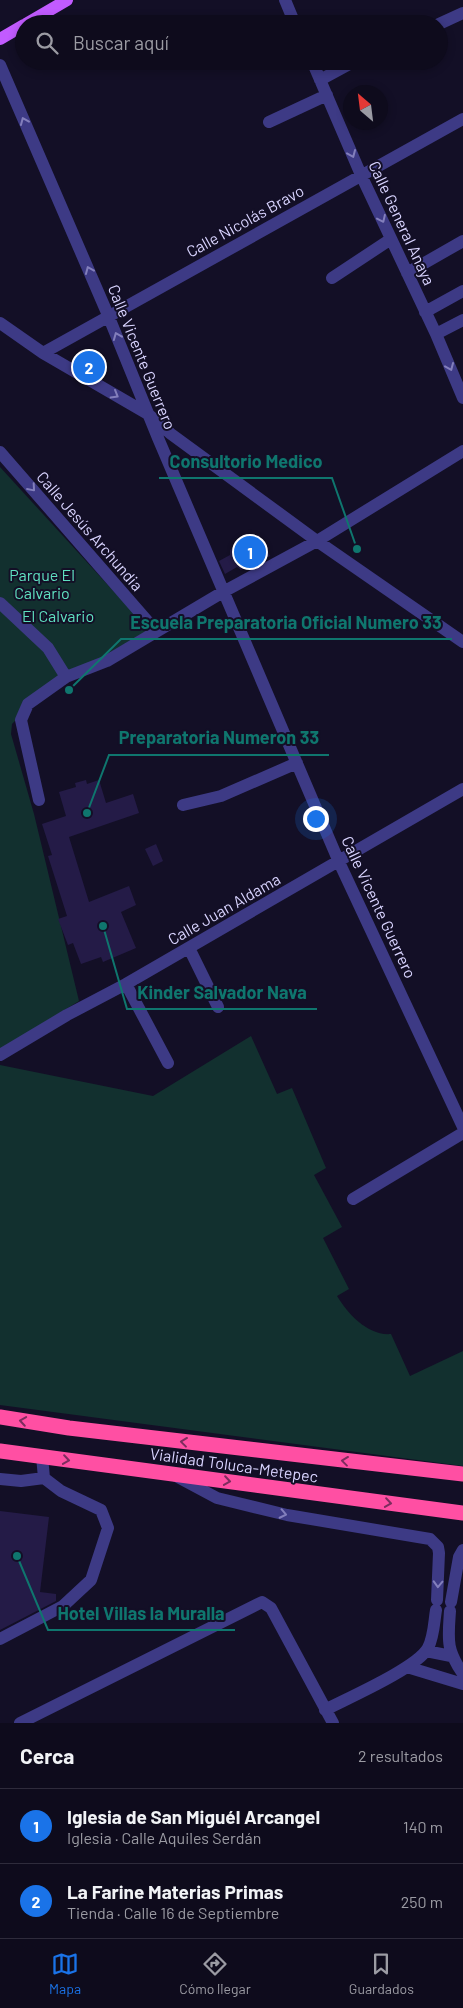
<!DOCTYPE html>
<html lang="es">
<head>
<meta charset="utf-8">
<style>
	body { margin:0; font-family:Barlow,sans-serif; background:#171425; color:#f1f3f6 }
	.compass { position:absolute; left:343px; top:85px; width:45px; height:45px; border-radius:50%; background:#0e0b1c; box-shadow:0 2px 8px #0003; rotate:332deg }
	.you { position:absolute; left:315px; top:818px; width:18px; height:18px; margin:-12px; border:4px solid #fff; border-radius:50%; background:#1a73e8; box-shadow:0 0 0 8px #1a73e833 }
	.badge { display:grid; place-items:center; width:32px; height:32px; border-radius:50%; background:#1a73e8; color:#fff; font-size:16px; font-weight:700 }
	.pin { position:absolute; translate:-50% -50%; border:2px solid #fff; box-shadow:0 1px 5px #0006 }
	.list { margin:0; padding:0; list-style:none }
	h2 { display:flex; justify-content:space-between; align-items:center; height:65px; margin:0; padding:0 20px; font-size:21px }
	h2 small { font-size:16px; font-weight:400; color:#9b9ba3 }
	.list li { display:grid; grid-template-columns:32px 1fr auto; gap:15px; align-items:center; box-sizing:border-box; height:75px; padding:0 20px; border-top:1px solid #2e2b3b }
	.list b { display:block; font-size:19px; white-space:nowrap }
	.list p { margin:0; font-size:16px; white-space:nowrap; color:#9b9ba3 }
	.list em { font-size:16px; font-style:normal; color:#9b9ba3 }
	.icon { flex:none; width:28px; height:28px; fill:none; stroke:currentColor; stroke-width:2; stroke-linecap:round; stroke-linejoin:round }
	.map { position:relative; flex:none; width:463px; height:1723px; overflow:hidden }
	.search { position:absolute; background:#0e0b1c; box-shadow:0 2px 8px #0003; left:15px; right:15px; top:15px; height:55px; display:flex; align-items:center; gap:12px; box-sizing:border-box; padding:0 18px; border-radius:28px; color:#9b9ba3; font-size:19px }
	.sheet { height:215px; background:#0e0b1c }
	nav { display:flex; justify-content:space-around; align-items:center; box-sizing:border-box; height:70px; border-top:1px solid #2e2b3b; background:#0e0b1c; font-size:14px; color:#9b9ba3 }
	nav a { display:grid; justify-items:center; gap:2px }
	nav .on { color:#1a73e8 }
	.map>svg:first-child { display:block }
	.green { fill:#12302f }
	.building { fill:#241b47 }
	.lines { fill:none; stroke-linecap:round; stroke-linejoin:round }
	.minor { stroke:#3d3a85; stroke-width:12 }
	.major { stroke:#c25bff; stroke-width:12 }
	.highway { stroke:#ff4fa3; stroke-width:15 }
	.oneway { stroke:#837fbc }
	.oneway2 { stroke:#7d2c5e }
	.labels { text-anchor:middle; stroke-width:4; stroke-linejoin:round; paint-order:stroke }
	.street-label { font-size:16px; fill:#d9d4ff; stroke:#130f26 }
	.park-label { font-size:16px; fill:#5fe0c0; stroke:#130f26 }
	.leader { fill:none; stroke:#0f766e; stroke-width:2 }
	.callout-dot { fill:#0f766e; stroke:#130f26; stroke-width:2 }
	.callout-label { font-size:18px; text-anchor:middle; font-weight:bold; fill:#0f766e; stroke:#130f26; stroke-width:4; stroke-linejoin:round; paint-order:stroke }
</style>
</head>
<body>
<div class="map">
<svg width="463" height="1723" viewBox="0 0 463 1723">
	<rect width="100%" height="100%" fill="#130f26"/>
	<!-- green -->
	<path class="green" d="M0 467 149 630 45 690 12 724 11 734 34 814 79 1001 0 1050Z
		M251 1036 277 1094 292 1088 326 1168 314 1175 342 1227 323 1238 349 1289 337 1296C348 1314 368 1336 391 1334L410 1376 463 1351V1466L0 1405V1065L153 1096Z"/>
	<!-- building -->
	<path class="building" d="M259 535 270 556 241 570 237 567 225 574 219 561 230 555V550Z
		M86 780 87 784 99 780 106 803 133 794 139 813 69 837 89 902 129 886 136 905 121 912 136 948 103 962 101 957 81 964 73 943 68 945 58 919 67 916 48 856 52 855 42 824 66 816 59 792 76 787 75 783Z
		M156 844 163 861 153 866 145 849Z
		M0 1511 49 1517 40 1592 56 1594V1601L0 1630Z"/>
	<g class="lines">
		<!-- minor -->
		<path class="minor" d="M285 0 295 24
			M439 24 463 13
			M312 61 361 175 436 334 463 398
			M0 65 108 315 158 438 339 862 463 1127
			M320 80 355 61
			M269 122 327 95
			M407 273 463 241
			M332 278 391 239
			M425 312 463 291
			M0 323 43 353 148 414 171 434 317 541 463 642
			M436 334 463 320
			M43 353 463 119
			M0 452 156 631
			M0 603 48 648 66 677
			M39 800 21 720 28 704 66 677 107 661 223 592 317 541 463 451
			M183 805 221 796 297 763
			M189 948 218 1007
			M126 984 168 1063
			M0 1055 67 1015 126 984 463 789
			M353 1199 463 1133
			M174 1475 217 1498 287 1515 430 1539 438 1547 439 1553 437 1600
			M0 1479 21 1481 44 1478
			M451 1602 459 1557 463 1550
			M450 1611C448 1640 446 1649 463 1674
			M0 1639 63 1606 91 1580 108 1528 101 1510 61 1491 44 1478 42 1456
			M426 1651 451 1656
			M407 1667 463 1684
			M325 1710C348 1698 417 1668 428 1648 434 1636 434 1622 436 1610
			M20 1723 262 1602 271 1608 333 1723"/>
		<!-- major -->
		<path class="major" d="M26 24 67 0
			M0 39 24 25"/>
		<!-- highway -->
		<path class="highway" d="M0 1417 69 1428 463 1474
			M0 1451 463 1513"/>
	</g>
	<!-- one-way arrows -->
	<defs><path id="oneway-chevron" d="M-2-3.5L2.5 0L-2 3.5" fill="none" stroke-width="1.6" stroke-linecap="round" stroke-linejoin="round" transform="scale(1.25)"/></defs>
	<g class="oneway">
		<use href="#oneway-chevron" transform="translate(24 121) rotate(-113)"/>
		<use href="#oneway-chevron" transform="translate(352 154) rotate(67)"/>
		<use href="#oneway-chevron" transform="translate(382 219) rotate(65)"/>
		<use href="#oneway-chevron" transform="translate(89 270) rotate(-113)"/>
		<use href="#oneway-chevron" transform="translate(117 336) rotate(-112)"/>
		<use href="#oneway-chevron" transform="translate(450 367) rotate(67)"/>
		<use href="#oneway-chevron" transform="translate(115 395) rotate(30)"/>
		<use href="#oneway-chevron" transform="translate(32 488) rotate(49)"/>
		<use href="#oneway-chevron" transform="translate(283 1514) rotate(12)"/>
		<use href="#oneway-chevron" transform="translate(438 1584) rotate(92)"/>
	</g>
	<g class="oneway2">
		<use href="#oneway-chevron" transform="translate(23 1421) rotate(-171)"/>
		<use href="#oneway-chevron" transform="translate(184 1442) rotate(-173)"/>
		<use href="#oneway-chevron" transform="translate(66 1460) rotate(8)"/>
		<use href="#oneway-chevron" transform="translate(345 1461) rotate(-173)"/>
		<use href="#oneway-chevron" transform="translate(227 1481) rotate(8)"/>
		<use href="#oneway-chevron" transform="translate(388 1503) rotate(8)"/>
	</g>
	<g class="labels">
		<!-- street labels -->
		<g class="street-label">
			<text transform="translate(245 221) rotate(-29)" y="6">Calle Nicolás Bravo</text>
			<text transform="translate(402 223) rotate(65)" y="6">Calle General Anaya</text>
			<text transform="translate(142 357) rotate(68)" y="6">Calle Vicente Guerrero</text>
			<text transform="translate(90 531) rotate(49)" y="6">Calle Jesús Archundia</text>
			<text transform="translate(379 907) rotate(65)" y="6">Calle Vicente Guerrero</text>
			<text transform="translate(224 909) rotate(-30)" y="6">Calle Juan Aldama</text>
			<text transform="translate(234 1465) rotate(8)" y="6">Vialidad Toluca-Metepec</text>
		</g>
		<!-- park labels -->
		<g class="park-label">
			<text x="42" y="581">Parque El<tspan x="42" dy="18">Calvario</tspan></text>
			<text x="58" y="622">El Calvario</text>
		</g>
	</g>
	<!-- callouts -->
	<path class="leader" d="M357 549L332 478H159M69 690L121 639H452M87 813L109 755H329M103 926L127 1009H317M17 1556L48 1630H235"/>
	<g class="callout-dot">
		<circle cx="357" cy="549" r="5"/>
		<circle cx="69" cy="690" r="5"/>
		<circle cx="87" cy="813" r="5"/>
		<circle cx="103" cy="926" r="5"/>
		<circle cx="17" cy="1556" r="5"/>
	</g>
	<g class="callout-label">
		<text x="246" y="468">Consultorio Medico</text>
		<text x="286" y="629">Escuela Preparatoria Oficial Numero 33</text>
		<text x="219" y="744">Preparatoria Numeron 33</text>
		<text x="222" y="999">Kinder Salvador Nava</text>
		<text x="141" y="1620">Hotel Villas la Muralla</text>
	</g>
</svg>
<svg class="compass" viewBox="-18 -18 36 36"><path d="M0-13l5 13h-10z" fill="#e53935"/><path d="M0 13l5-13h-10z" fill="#9b9ba3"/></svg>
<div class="you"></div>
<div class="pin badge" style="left:250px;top:552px">1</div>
<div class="pin badge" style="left:89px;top:367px">2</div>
<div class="search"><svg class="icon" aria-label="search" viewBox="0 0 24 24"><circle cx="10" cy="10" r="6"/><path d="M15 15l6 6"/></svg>Buscar aquí</div>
</div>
<section class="sheet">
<h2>Cerca<small>2 resultados</small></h2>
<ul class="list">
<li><span class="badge">1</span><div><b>Iglesia de San Miguél Arcangel</b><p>Iglesia · Calle Aquiles Serdán</p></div><em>140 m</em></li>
<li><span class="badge">2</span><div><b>La Farine Materias Primas</b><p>Tienda · Calle 16 de Septiembre</p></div><em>250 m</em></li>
</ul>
</section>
<nav>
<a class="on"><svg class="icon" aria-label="map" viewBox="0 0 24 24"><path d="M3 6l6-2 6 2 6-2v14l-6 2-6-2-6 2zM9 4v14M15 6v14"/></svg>Mapa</a>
<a><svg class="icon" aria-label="directions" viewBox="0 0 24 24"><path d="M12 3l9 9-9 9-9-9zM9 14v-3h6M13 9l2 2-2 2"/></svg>Cómo llegar</a>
<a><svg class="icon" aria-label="saved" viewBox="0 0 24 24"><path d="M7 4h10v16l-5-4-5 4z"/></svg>Guardados</a>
</nav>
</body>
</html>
